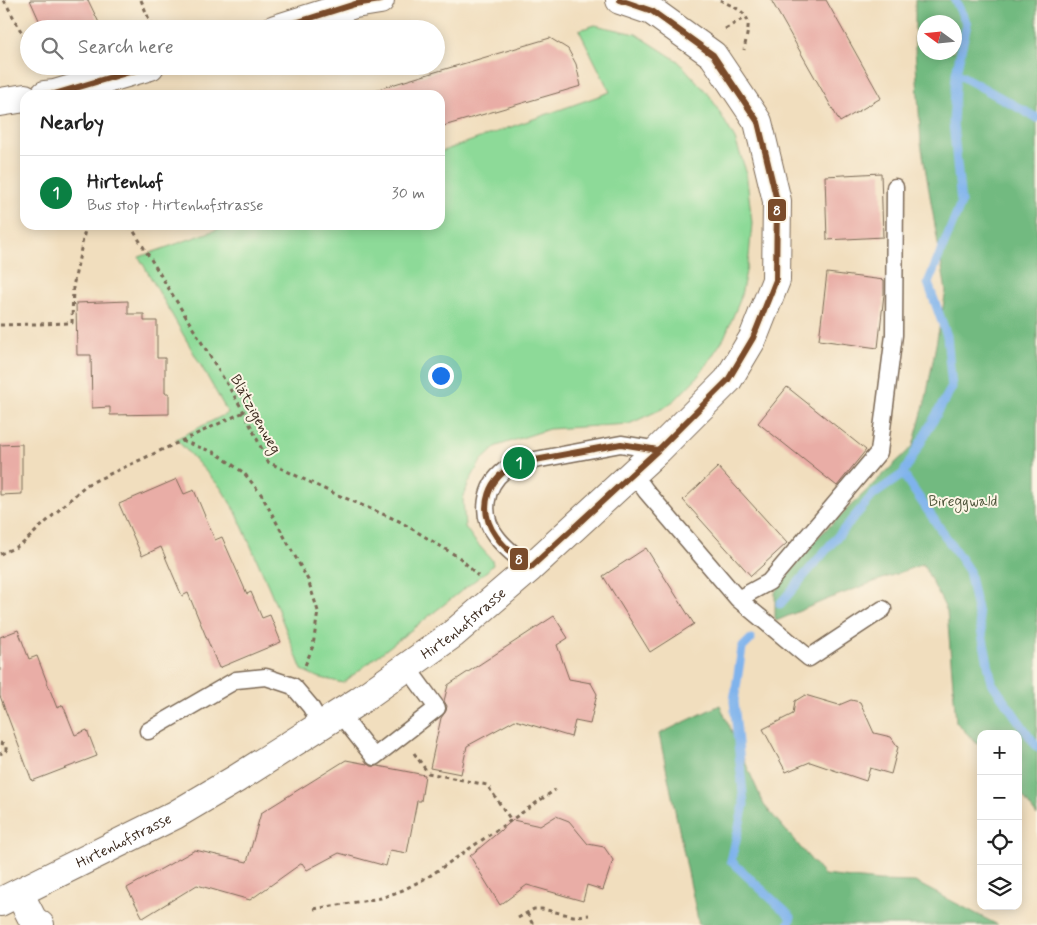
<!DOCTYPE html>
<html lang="en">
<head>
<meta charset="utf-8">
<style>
	body { margin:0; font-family:Mynerve,sans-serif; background:#f2f2f2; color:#222 }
	.controls { position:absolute; right:15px; bottom:15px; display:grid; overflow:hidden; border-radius:10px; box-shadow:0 2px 12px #0003 }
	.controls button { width:45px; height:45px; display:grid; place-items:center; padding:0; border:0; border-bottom:1px solid #e0e0e0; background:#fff; color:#222; font:25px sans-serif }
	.compass { position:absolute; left:917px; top:15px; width:45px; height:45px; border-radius:50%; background:#fff; box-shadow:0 2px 12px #0003; rotate:285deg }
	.you { position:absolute; left:440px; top:375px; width:18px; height:18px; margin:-12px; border:4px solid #fff; border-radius:50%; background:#1a73e8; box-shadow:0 0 0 8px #1a73e833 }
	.badge { display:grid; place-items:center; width:32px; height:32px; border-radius:50%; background:#0b8043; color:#fff; font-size:16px; font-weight:700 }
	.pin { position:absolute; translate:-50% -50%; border:2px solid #fff; box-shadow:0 1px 5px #0006 }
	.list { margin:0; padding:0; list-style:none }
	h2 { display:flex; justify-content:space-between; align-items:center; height:65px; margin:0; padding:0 20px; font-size:21px }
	h2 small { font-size:16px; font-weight:400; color:#767676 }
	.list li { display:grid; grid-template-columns:32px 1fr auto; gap:15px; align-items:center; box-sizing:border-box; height:75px; padding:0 20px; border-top:1px solid #e0e0e0 }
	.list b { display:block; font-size:19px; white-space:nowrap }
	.list p { margin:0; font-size:16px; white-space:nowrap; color:#767676 }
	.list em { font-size:16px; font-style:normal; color:#767676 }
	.icon { flex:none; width:28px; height:28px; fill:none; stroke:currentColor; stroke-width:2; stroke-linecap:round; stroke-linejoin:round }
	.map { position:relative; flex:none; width:1037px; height:925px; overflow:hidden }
	.search { position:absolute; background:#fff; box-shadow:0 2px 12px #0003; left:20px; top:20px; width:425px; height:55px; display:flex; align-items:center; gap:12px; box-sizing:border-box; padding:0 18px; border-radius:28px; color:#767676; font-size:19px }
	.panel { position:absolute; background:#fff; box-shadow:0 2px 12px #0003; left:20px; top:90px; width:425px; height:140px; border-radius:15px }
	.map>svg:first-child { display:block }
	.green { fill:#8dda98; stroke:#64825b }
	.forest { fill:#72ba80; stroke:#56724f; fill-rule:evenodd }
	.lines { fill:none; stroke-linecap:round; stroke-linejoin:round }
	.stream { stroke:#7fb3ec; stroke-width:9 }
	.building { fill:#e9ada6 }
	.service-casing { stroke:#7b6956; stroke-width:19 }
	.minor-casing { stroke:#7b6956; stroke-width:30 }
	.path { stroke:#7b6956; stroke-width:3; stroke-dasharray:4 4; stroke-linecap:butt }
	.service { stroke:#fff; stroke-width:16 }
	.minor { stroke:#fff; stroke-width:28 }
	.bus-1-casing { stroke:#fcf5e5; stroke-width:10 }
	.bus-1 { stroke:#7a4b2a; stroke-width:6 }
	.labels { text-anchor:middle; stroke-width:4; stroke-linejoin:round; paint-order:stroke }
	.street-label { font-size:15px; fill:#3b2a1e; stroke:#fcf5e5 }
	.park-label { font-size:15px; fill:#50563c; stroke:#fcf5e5 }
	.line-badge { stroke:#fcf5e5; stroke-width:2 }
	.badge-label { font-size:14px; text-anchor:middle; font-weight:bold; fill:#fff }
</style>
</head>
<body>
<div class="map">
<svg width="1037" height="925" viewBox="0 0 1037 925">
	<rect width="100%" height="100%" fill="#fcf5e5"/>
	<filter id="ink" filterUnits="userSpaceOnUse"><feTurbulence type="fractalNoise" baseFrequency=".02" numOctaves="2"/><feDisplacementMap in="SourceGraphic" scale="10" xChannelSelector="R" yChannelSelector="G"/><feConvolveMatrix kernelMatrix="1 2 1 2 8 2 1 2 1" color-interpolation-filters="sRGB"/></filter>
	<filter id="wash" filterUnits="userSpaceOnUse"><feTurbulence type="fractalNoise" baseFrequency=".0096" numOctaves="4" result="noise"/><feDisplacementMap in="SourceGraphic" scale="20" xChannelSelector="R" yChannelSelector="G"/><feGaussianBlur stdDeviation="1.12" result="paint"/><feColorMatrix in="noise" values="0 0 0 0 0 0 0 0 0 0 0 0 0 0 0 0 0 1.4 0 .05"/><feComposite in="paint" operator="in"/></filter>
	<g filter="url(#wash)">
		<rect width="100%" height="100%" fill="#f1debe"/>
		<!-- green -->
		<path class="green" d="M595 25 636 34 678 61 710 96 735 139 746 171 752 223 749 257 740 300 724 338 701 373 676 399 664 408 629 424 549 429 497 446 481 461 468 484 463 499 465 527 475 541 492 560 493 565 487 571 343 683 317 677 302 670 270 590 237 514 221 488 176 439 228 413 139 257 230 225H440V152L610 92 579 30Z"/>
		<!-- forest -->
		<path class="forest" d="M915 0H1037V816L1018 790V734H981V748L956 722 947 611 923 564 828 599 776 621 775 617V592L814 541 913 446 926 398 946 291 921 143 915 48ZM924 22H954V52H924Z
			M720 705 764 805 824 875 879 881 915 882 998 925H699L659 734Z"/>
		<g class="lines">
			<!-- stream -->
			<path class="stream" d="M956 73 1037 118
				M903 474 969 571 992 683 1037 747
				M780 604 873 495 903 474 952 387 947 336 928 283 961 203 953 123 956 73 967 24 955 0
				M751 639 742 648 734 701 744 805 731 861 791 917 788 925"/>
		</g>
		<g id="blocks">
			<!-- building -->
			<path class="building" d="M30 0H88L102 29H43Z
				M771 0H826L881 98 840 122Z
				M550 38 568 49 576 64 581 86 440 127V95H379L378 89Z
				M881 173 883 237 827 240 825 176Z
				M827 273 884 280V294L878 348 819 340Z
				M128 301V314H144V321H157V358H165V393H169V414L110 415V407L92 408 91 355H77L76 303Z
				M787 387 866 450 837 486 758 423Z
				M22 444V494L0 495V445Z
				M718 467 787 543 751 576 683 500Z
				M177 479 184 494 194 490 215 540 222 537 247 594 251 592 262 618 270 615 281 642 219 668 188 593 182 596 161 547 142 556 119 504Z
				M646 548 694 624 650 652 603 576Z
				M554 616 568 638 557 645 569 679 591 683 597 694 590 724 575 721 571 737 515 720 467 746 461 774 430 768 441 718 446 711 447 706 444 701 448 685Z
				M18 630 29 659 37 656 57 708 63 705 75 735 87 730 97 756 32 781 0 696V637Z
				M805 695 839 705 851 700 860 702 874 733 891 737 898 747 891 774 870 768 866 781 810 762 786 772 763 729 793 714 795 701Z
				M346 760 367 764 371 766H378L425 775 421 801H417L407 853 390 850 386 866 339 853 307 870 302 863 250 900 197 885 143 918 127 888 195 850 247 862 261 813Z
				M556 816 569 821 588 844 604 847 613 860 603 890 587 885 583 901 527 885 500 905 470 856 513 820 540 826Z"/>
		</g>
	</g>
	<g filter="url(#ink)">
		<use href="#blocks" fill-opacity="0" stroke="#7b6956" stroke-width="1"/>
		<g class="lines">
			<defs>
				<path id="service" d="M633 473 646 491 738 599 769 582 879 452 894 335 895 187
					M530 568C519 558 505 549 496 536 480 516 484 486 505 470 509 467 514 465 519 463L621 444 658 450
					M738 599 809 658 883 609
					M340 714 374 757 437 708 407 667
					M148 731 236 680 266 677 293 686 310 706 322 726"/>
				<g id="minor">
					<path d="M275 29 355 4 380 0"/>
					<path d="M45 95 55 94 150 66"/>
					<path d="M0 102 25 98"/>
					<path d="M19 893 33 920 40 925"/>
					<path id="s1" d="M0 902 175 815 236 779 359 701 453 634 530 568 633 473 658 450 728 380 753 338 776 280 777 201 758 122 713 55 652 11 620 0"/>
				</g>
			</defs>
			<!-- service casing -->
			<use href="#service" class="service-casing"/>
			<!-- minor casing -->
			<use href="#minor" class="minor-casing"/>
			<!-- path -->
			<path class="path" d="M4 0 29 46
				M141 0 153 29
				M720 0C729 5 746 10 748 22 749 28 745 44 744 50
				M725 29 746 17
				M130 225 244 412 268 462 324 489 399 521 460 558 478 576
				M0 325 72 323 73 287 86 225
				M182 441 216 453 244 473 261 494 308 580 318 611 313 646 304 668
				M0 554 21 545 86 485 244 412
				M0 743 4 744 6 747V751L0 754
				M414 753 428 773 487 785 511 820
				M314 909 381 898 403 890 428 877 555 790
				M527 913 532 923 530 925
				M518 918 534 909H542L573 916 589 915"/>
			<!-- service -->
			<use href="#service" class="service"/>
			<!-- minor -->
			<use href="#minor" class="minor"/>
			<defs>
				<path id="bus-1" d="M620 0 652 11 713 55 758 122 777 201 776 280 753 338 728 380 658 450
					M276 29 355 4 380 0
					M45 95 55 94 149 66
					M621 444 658 450 530 568C518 558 505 549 496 536 476 508 488 476 519 463Z"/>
			</defs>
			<!-- bus-1 casing -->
			<use href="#bus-1" class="bus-1-casing"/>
			<!-- bus-1 -->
			<use href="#bus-1" class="bus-1"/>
		</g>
	</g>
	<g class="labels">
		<!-- street labels -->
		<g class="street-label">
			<text transform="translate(256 414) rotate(61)" y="5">Blätzigenweg</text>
			<text dy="5" stroke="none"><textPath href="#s1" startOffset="542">Hirtenhofstrasse</textPath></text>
			<text dy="5" stroke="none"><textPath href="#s1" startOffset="138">Hirtenhofstrasse</textPath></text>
		</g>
		<!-- park labels -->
		<g class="park-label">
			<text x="963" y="506">Bireggwald</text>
		</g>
	</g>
	<g class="line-badge">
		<rect x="767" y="198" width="20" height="24" rx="5" fill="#7a4b2a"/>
		<rect x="509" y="547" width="20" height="24" rx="5" fill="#7a4b2a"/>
	</g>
	<g class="badge-label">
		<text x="777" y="215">8</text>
		<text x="519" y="564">8</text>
	</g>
</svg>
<div class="controls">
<button>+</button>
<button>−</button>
<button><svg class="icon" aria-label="locate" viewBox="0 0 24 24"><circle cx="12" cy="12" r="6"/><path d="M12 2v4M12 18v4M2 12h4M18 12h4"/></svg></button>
<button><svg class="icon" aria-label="layers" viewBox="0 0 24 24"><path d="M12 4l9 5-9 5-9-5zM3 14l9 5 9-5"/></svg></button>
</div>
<svg class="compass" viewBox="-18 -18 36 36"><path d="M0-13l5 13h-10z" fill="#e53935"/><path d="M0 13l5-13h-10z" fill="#767676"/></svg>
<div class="you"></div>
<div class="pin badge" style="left:519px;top:463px">1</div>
<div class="search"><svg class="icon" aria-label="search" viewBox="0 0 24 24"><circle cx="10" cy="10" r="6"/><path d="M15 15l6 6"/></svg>Search here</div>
<section class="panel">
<h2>Nearby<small></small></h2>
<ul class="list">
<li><span class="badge">1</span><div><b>Hirtenhof</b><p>Bus stop · Hirtenhofstrasse</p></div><em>30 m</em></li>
</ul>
</section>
</div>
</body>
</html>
